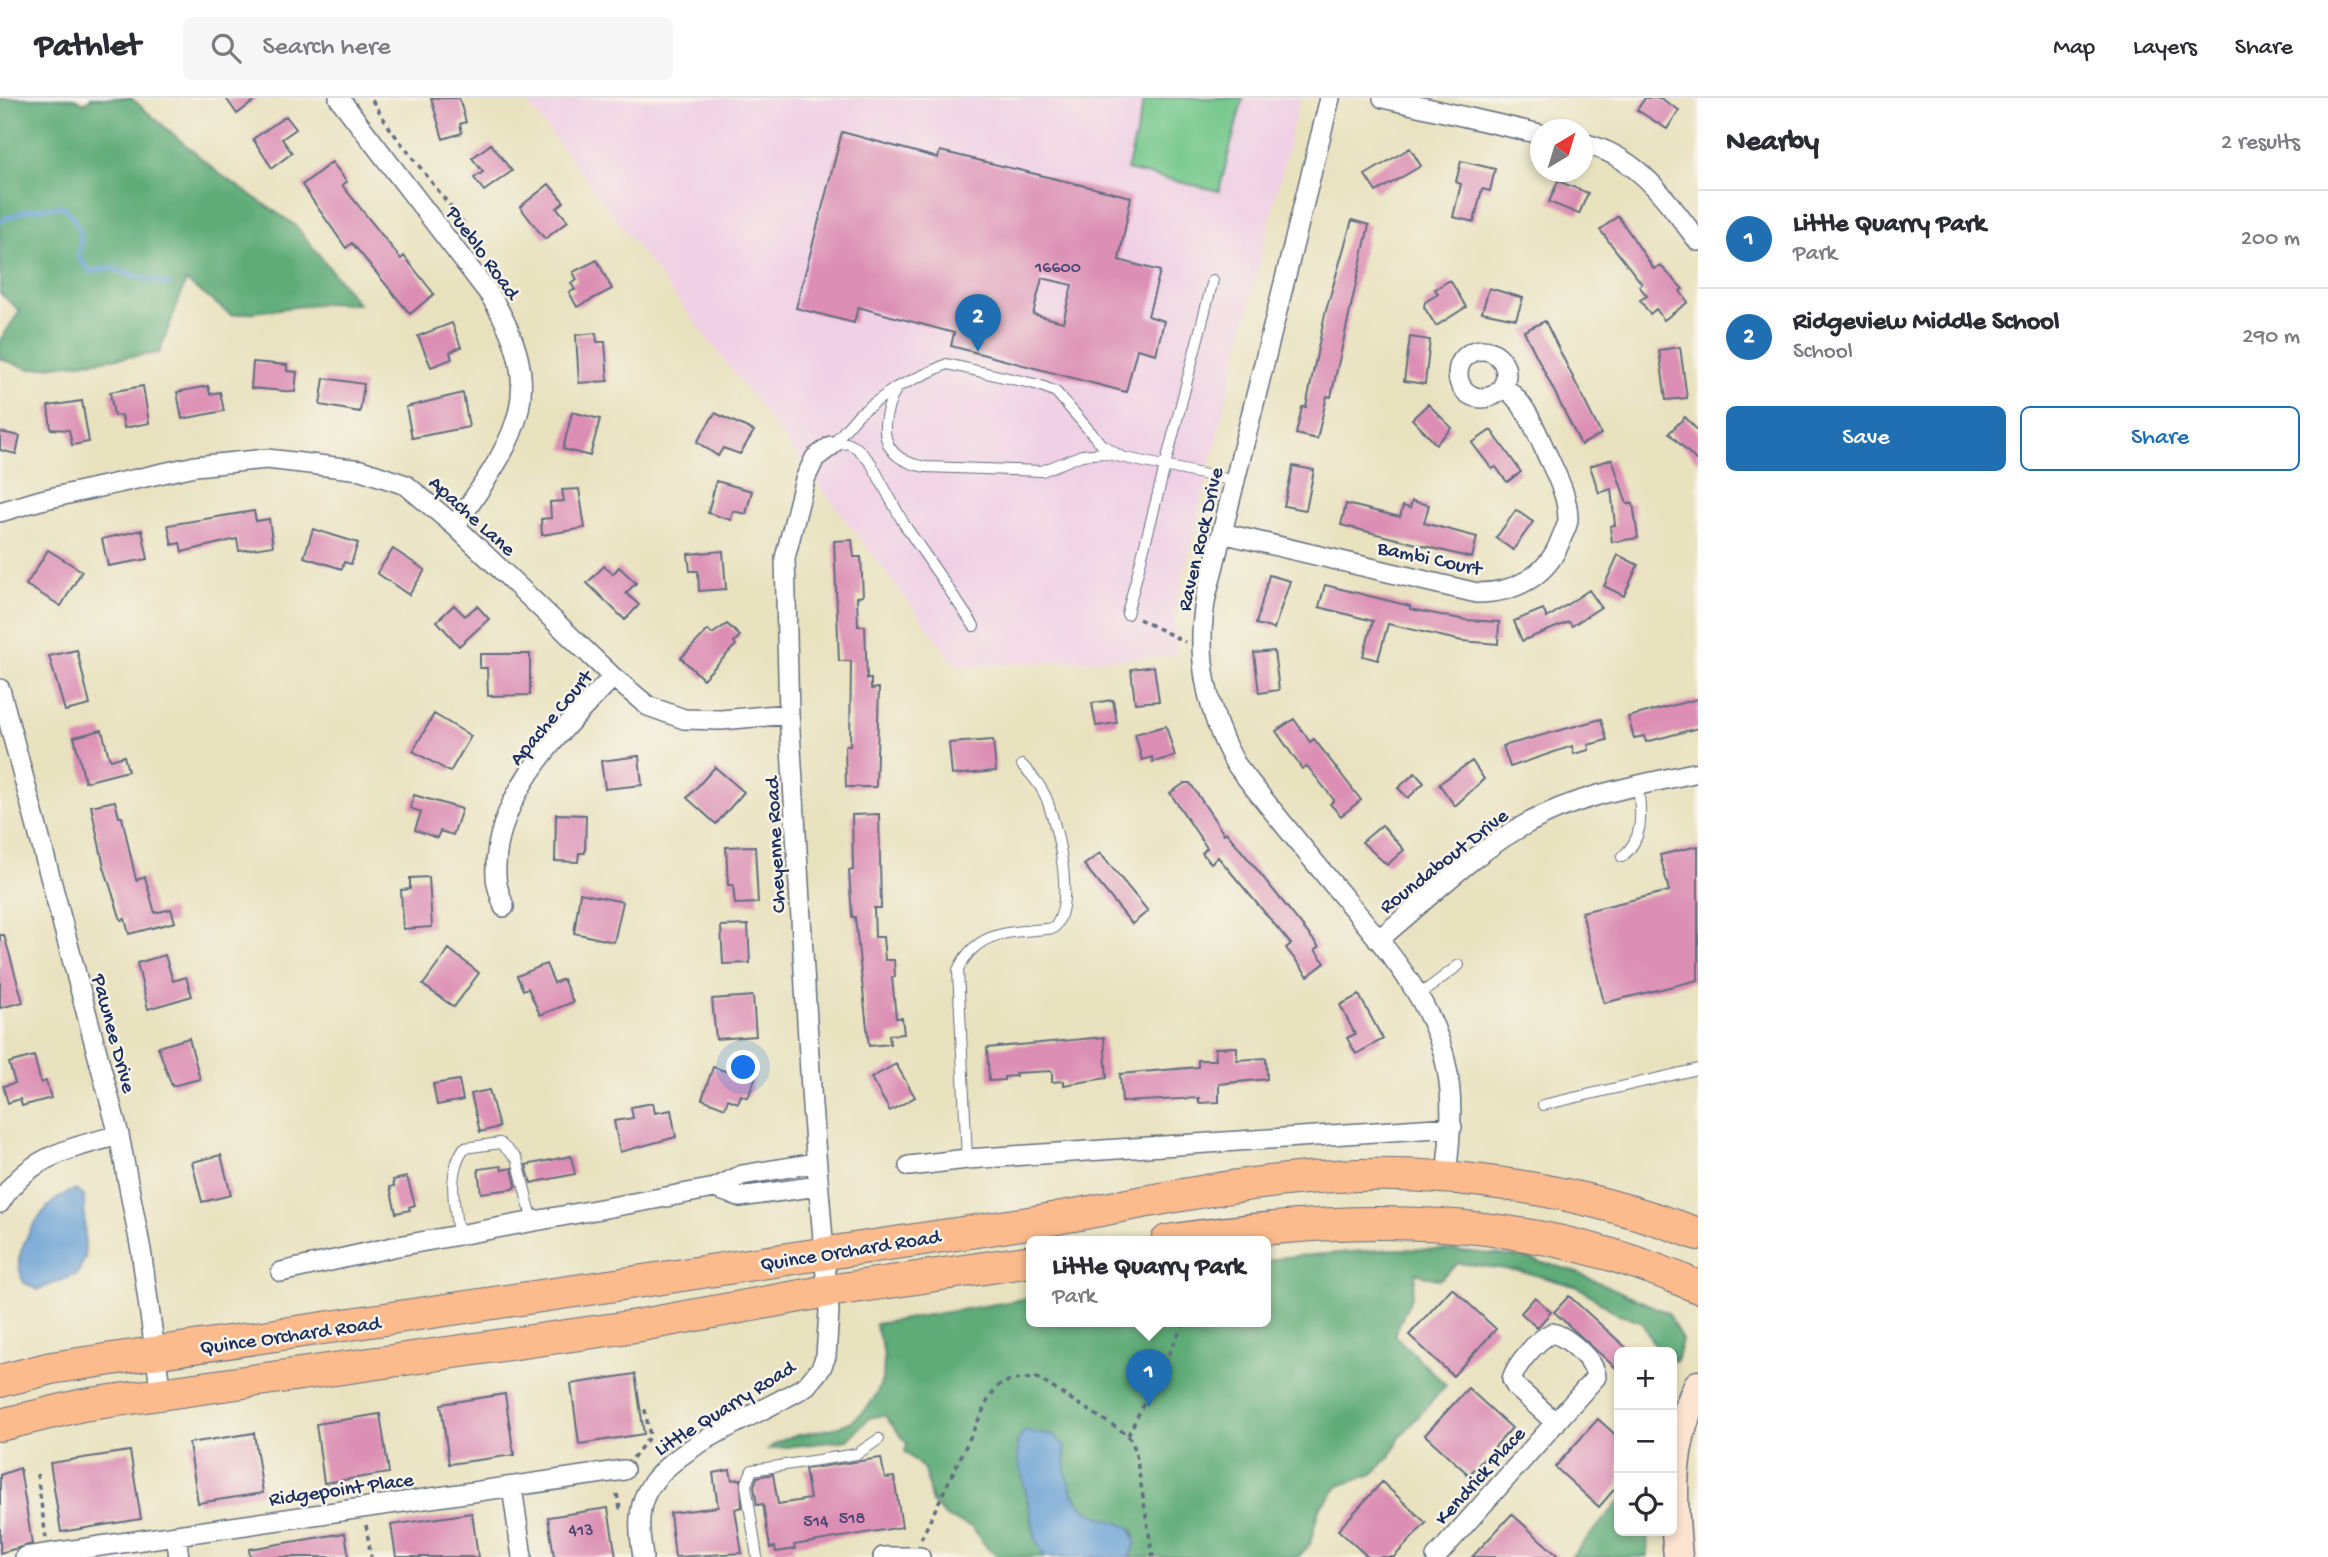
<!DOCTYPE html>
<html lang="en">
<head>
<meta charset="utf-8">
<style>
	body { margin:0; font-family:"Gochi Hand",sans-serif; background:#f7f7f7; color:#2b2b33 }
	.controls { position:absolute; right:21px; bottom:21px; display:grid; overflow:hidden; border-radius:10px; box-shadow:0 4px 10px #0003 }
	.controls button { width:63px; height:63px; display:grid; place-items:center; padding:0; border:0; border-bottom:2px solid #e1e1e2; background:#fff; color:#2b2b33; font:35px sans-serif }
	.compass { position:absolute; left:1530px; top:21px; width:63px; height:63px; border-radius:50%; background:#fff; box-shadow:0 4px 10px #0003; rotate:38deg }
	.you { position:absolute; left:744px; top:970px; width:24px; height:24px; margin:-18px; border:5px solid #fff; border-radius:50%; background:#1a73e8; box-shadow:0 0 0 10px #1a73e833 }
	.badge { display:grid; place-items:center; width:46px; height:46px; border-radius:50%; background:#1f6fb2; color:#fff; font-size:23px; font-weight:700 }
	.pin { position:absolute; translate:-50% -58px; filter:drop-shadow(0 2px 4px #0008) }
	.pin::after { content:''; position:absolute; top:37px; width:24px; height:21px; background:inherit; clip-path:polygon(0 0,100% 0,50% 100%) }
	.popup { position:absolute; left:1026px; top:1138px; width:245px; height:91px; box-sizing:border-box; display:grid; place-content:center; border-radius:10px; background:#fff; filter:drop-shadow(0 2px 5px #0005); font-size:23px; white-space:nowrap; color:#7c7c81 }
	.popup b { font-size:26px; color:#2b2b33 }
	.popup::after { content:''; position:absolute; left:50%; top:100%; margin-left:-14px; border:14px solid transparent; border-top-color:#fff }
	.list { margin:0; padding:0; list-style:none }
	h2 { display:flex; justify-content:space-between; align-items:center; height:91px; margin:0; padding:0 28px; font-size:30px }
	h2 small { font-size:23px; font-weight:400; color:#7c7c81 }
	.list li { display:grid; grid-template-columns:46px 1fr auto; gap:21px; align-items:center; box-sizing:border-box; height:98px; padding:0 28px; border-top:2px solid #e1e1e2 }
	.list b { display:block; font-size:26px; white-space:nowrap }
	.list p { margin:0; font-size:23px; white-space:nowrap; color:#7c7c81 }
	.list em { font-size:23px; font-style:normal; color:#7c7c81 }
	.actions { display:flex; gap:14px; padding:21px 28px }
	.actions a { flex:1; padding:16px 0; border:2px solid #1f6fb2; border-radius:10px; text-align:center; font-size:24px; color:#1f6fb2 }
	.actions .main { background:#1f6fb2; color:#fff }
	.icon { flex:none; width:38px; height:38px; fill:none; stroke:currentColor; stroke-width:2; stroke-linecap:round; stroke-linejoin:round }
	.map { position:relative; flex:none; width:1698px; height:1459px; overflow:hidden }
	header { display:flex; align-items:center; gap:42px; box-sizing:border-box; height:98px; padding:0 35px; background:#fff; border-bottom:2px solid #e1e1e2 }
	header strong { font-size:33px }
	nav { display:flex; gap:38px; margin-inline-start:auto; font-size:24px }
	.search { width:490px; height:63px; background:#f7f7f7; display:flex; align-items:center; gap:18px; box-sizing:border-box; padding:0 24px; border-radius:10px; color:#7c7c81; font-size:26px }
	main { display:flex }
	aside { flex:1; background:#fff }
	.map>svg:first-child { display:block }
	.built { fill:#f0d0e5 }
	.green { fill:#74c88c; stroke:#487c75; stroke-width:2 }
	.forest { fill:#5fac78; stroke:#3d6e6b; stroke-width:2 }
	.water { fill:#659fd4; stroke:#406799; stroke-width:2 }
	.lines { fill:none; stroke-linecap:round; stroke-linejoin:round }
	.stream { stroke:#659fd4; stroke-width:5 }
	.building { fill:#dc8eb4; fill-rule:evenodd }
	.lane-casing { stroke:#636e80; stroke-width:12 }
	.street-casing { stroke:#636e80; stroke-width:22 }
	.secondary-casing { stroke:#636e80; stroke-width:31 }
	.primary-casing { stroke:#636e80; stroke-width:34 }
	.path { stroke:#636e80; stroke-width:3.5; stroke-dasharray:5 5; stroke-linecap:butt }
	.lane { stroke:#fff; stroke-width:10 }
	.street { stroke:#fff; stroke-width:19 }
	.secondary { stroke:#fde4d1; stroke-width:28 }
	.primary { stroke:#fbbb8d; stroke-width:32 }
	.labels { text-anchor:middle; stroke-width:5; stroke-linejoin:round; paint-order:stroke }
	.number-label { font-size:18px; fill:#4b4774 }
	.street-label { font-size:21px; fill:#1b2f5e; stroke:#f7f3e8 }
</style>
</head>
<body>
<header>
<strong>Pathlet</strong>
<div class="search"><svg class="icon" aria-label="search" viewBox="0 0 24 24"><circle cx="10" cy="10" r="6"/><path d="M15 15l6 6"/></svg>Search here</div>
<nav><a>Map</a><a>Layers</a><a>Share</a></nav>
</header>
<main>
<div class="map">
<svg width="1698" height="1459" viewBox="0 0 1698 1459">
	<rect width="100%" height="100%" fill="#f7f3e8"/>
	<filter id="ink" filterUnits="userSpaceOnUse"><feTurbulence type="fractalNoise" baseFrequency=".0143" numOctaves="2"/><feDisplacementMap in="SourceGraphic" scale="14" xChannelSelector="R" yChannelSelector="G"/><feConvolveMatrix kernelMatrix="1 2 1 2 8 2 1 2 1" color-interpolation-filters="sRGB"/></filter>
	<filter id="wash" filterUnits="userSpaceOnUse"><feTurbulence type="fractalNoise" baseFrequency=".00686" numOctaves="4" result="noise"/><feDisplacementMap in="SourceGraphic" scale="28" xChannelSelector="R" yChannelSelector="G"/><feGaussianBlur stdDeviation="1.57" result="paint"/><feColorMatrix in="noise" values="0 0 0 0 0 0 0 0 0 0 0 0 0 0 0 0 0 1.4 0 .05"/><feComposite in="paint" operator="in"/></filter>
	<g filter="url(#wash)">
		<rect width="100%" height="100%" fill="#e9e2bf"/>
		<!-- built -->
		<path class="built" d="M524 0H1300L1176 508V558L958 569Z"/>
		<!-- green -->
		<path class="green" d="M1145 0H1243L1219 93 1127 72Z"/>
		<!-- forest -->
		<path class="forest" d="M0 0H73L85 5 91 0H131L217 74 296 128 358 206 327 205 231 217 186 183 159 255 30 271 0 261V242L20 213 0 195Z
			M1393 1151 1454 1152 1520 1159 1571 1172 1668 1215 1682 1242 1676 1263 1672 1262V1254H1658L1641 1223 1619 1217 1578 1189 1521 1173 1458 1165 1439 1182 1416 1175 1412 1198 1394 1237 1446 1287 1400 1339 1391 1357 1373 1376 1339 1388 1319 1410 1310 1446 1298 1459H1129C1149 1427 1119 1427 1098 1418 1076 1409 1059 1378 1065 1354L1026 1396 1037 1445 1045 1459H999L988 1451 972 1429 947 1420 932 1405 924 1371 905 1354 907 1346 884 1317 869 1320 848 1342 768 1351C787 1335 810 1336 834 1330 865 1322 884 1295 884 1262 885 1251 878 1237 875 1226L1032 1200V1223H1266V1164L1284 1159Z
			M1619 1404V1433H1647L1648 1459H1571Z"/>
		<!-- water -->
		<path class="water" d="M75 1092 84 1098 85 1160 77 1176 38 1192 23 1184C21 1177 18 1168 19 1161 25 1134 48 1100 75 1092Z
			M1024 1333 1054 1338 1065 1348C1064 1376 1068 1405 1098 1418 1109 1423 1120 1424 1130 1430L1136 1445 1129 1459H1045L1037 1445 1018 1359 1017 1344Z"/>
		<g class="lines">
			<!-- stream -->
			<path class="stream" d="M0 123 27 112 63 108C78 122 85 139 78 159L91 174 109 170 169 187"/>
		</g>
		<g id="blocks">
			<!-- building -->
			<path class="building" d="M226 0H258L237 16Z
				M431 0H459L466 24 460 26 462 35 443 41Z
				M1645 0H1660L1679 12 1667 31 1637 12Z
				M286 18 296 31 282 41 292 55 272 70 253 41Z
				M842 34 938 60 940 53 1131 99 1119 162 1160 173 1148 218 1164 223 1156 256 1137 251 1126 294 951 248 954 235 858 209 854 225 796 210ZM1042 180 1072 187 1063 224 1033 216Z
				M491 46 512 73 484 93 474 80 483 74 472 60Z
				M1410 50 1421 68 1376 94 1365 77Z
				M1461 63 1495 71 1490 93 1482 91 1474 124 1453 119 1461 86 1456 84Z
				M332 64 347 84 342 87 401 161 404 158 434 196 410 216 352 145 346 150 302 87Z
				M1558 83 1588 95 1579 116 1549 104Z
				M549 86 564 104 557 110 568 123 545 141 520 109Z
				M1618 118 1654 171 1660 167 1683 191 1680 193 1688 204 1664 222 1656 211 1650 216 1640 202 1647 198 1639 188 1642 186 1600 132Z
				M1352 122 1369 127 1331 299 1327 298 1317 341 1296 336 1302 309H1306L1325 216Z
				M597 162 612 191 577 209 569 194 575 192 571 185 577 182 573 174Z
				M1450 182 1466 209 1436 228 1424 209 1425 204 1438 196 1435 191Z
				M1489 190 1523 200 1516 221 1482 214Z
				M1545 223 1601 336 1581 347 1524 233Z
				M452 225 461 249 450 254 452 261 431 269 418 238Z
				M596 235 597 244H605L608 283 579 285 576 237Z
				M1410 239 1430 242 1425 286 1404 283Z
				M1680 249 1687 300 1666 302 1659 252Z
				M253 264 287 267V273L297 274 295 294 251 290Z
				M324 280 364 286 360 314 320 307Z
				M143 288 149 325 124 330 122 317 114 318 110 294Z
				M208 288 210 296 220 294 224 313 182 321 177 294Z
				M463 295 469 329 412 340 406 309Z
				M82 303 89 344 72 347 69 332 51 331 48 308Z
				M1428 306 1452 330 1436 346 1412 321Z
				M572 314 600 321 590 358 563 351Z
				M715 315 754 333 740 356 723 350 718 358 697 344Z
				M1685 319 1698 333V364L1669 335Z
				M1491 332 1521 374 1507 384 1496 369 1492 371 1472 345Z
				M0 334 20 338 16 356 0 352Z
				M1612 361 1627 406 1633 405 1638 440 1612 444 1610 428 1615 427 1611 391 1599 395 1590 368Z
				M1293 368 1314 372 1306 412 1284 408Z
				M716 383 752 393 746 416 733 413 731 422 708 415Z
				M579 391 585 430 542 437 541 421 551 420 550 404 564 403 562 392Z
				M1412 403 1429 407 1424 425 1477 439 1472 460 1341 427 1346 406 1400 419 1403 408 1410 410Z
				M1516 412 1533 424 1513 452 1496 440Z
				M254 413 256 423 269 421 273 448 239 453 237 441 182 454 180 445 172 447 168 427Z
				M313 431 358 445 351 466 344 464 342 471 304 459Z
				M142 432 148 461 108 468 102 441Z
				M852 442 854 459H861L863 498 857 499 858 528H865L867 581H871V591L879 590 876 689H846L845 648H850L851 563H839L834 443Z
				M393 451 425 472 409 497 377 475Z
				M48 452 82 473 61 508 26 487Z
				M723 453 726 491 699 493 698 473H690L688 456Z
				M1618 457 1638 467 1624 498 1604 488Z
				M604 468 613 476 619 469 636 485 626 495 639 507 625 522 587 485Z
				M1269 477 1290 483 1274 531 1256 526Z
				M1325 487 1410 508V511L1466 522 1499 524 1498 546 1462 543 1388 526 1378 562 1363 558 1373 523 1319 509Z
				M1589 492 1601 509 1572 528 1569 524 1522 543 1514 523 1543 511 1547 520Z
				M454 507 465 518 477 508 489 521 459 548 437 523Z
				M727 526 740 538 734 544 736 547 703 581 681 560 708 532 712 536Z
				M77 552 90 607 65 613 49 558Z
				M1274 553 1279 592 1259 595 1254 555Z
				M480 556H530V597L488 598 487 570H480Z
				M1154 568 1159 603 1135 605 1131 571Z
				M1698 601V630L1646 644 1644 638 1634 640 1628 619Z
				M1113 602 1117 625 1096 628 1092 605Z
				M434 616 471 638 450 674 413 653Z
				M1294 621 1310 644 1314 641 1361 702 1341 718 1330 706 1334 702 1307 668 1302 671 1276 633Z
				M1601 621 1607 642 1588 647 1589 652 1574 656 1572 648 1510 669 1503 648Z
				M1166 628 1175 658 1153 664 1152 659 1142 662 1135 636Z
				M102 632 109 659 111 662 124 658 128 673 85 684 74 639Z
				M993 642 996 673 952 677 949 645Z
				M639 658 642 687 605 691 601 663Z
				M1472 663 1484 681 1455 708 1439 686Z
				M715 669 744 694 716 726 687 700Z
				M1415 675 1424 685 1408 700 1398 690Z
				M1185 685H1190L1224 736 1226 734 1254 768 1319 849 1315 852 1325 865 1308 878 1286 850 1291 846 1218 759 1211 765 1202 755 1207 750 1170 695Z
				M414 697 462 711 453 737 440 733 437 740 415 732 421 714 410 710Z
				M115 703 119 719H122L136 782 145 779 155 815 171 811 175 824 129 836 125 821 121 822 104 769 91 708Z
				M556 716 586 717 585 755H579L578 764 555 763Z
				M879 716 881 810H874L875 839H883L885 862H894L895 879H892L896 920H902L904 936 889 937 890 946 869 948 855 819H852L849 773 853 772 852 717Z
				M1382 727 1404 752 1387 767 1362 744Z
				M755 748 758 805 735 806 733 787H728L726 749Z
				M1698 748V882L1604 905 1582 814 1669 793 1660 757Z
				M1100 755 1148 813 1132 826 1084 767Z
				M429 779 432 829 403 831 401 792 410 791V780Z
				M580 795 623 804 614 844 574 835Z
				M748 827 750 865 723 866 721 828Z
				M0 837H4L23 904 0 910Z
				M449 851 479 875 454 909 423 887Z
				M165 857 173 883 186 879 192 898 148 911 137 865Z
				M546 866 554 885 563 881 573 904 540 917 528 890 523 892 517 878Z
				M1359 897 1383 941 1356 956 1347 940 1355 936 1340 907Z
				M753 898 756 938 716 941 712 901Z
				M1104 939 1107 980 1064 987V983L1052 984V973L1015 975 1016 978 1004 979V982L989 983 987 950Z
				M189 940 200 981 172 988 158 949Z
				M1237 949V962L1266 960 1267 981 1219 986V1004L1199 1005V1000L1122 1004 1120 976 1198 969V962H1216L1215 950Z
				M34 958 41 985 46 983 51 1000 22 1008 20 1001 8 1005 3 988 15 985 9 965Z
				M896 966 915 999 890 1013 871 980Z
				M713 969 734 976 736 971 756 978 748 1000 741 997 738 1005 728 1001 725 1010 702 1001Z
				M459 982 463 1002 437 1007 433 986Z
				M489 992 499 1029 480 1034 471 996Z
				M653 1005 655 1015 671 1012 676 1039 620 1054 614 1023 633 1020 631 1009Z
				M221 1057 231 1097 202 1104 192 1064Z
				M571 1058 575 1076 531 1085 526 1067Z
				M501 1068 502 1072 512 1070 516 1088 513 1091 481 1095 478 1071Z
				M407 1079 415 1107 409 1109 410 1112 396 1115 390 1089 394 1088 393 1082Z
				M1452 1190 1496 1231 1453 1278 1409 1237Z
				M1569 1198 1631 1254H1619V1273L1554 1214Z
				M1535 1199 1551 1214 1537 1230 1521 1215Z
				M635 1276 644 1336 579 1346 571 1286Z
				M1468 1290 1512 1330 1469 1377 1425 1337Z
				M505 1296 514 1357 449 1366 441 1306Z
				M380 1316 389 1375 324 1385 316 1326Z
				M1598 1321 1619 1340V1386L1599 1409 1555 1369Z
				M254 1335 263 1395 198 1405 189 1345Z
				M130 1353 141 1421 61 1434 50 1365Z
				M881 1360 885 1380 894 1379 902 1429 794 1447 795 1451 776 1454 775 1449 770 1450 763 1406 757 1407 754 1388 757 1379 773 1376 778 1406 810 1401 805 1371Z
				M20 1370 32 1446 0 1455V1377Z
				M730 1372 732 1382 741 1381 742 1409 735 1411 742 1455 675 1459 670 1415 718 1409 713 1375Z
				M1382 1384 1426 1425 1394 1459H1368L1338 1432Z
				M608 1410 616 1459H554L548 1419Z
				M472 1415 478 1459H396L391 1427Z
				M1512 1416 1559 1459H1472Z
				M345 1435 349 1459H250L249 1451Z"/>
		</g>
	</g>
	<g filter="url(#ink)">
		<use href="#blocks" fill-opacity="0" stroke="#636e80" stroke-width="2"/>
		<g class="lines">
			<defs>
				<path id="lane" d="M831 348 847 345 857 350 871 365 904 426 974 528
					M831 348 859 316 895 290
					M1120 358 1101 346 1056 294 1039 287 947 266 897 289C878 326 877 361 926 369L1042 373 1082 357 1102 355 1235 383
					M1127 516 1213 182
					M1622 759C1645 739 1641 716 1638 688
					M1418 898 1459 867
					M1543 1007 1698 971
					M967 1061 958 872C977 830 1014 835 1054 830 1075 805 1059 738 1049 708 1045 692 1033 678 1022 667
					M458 1137C455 1107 446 1076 464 1050L500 1045 517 1061 533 1124
					M757 1459 746 1387 752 1372 857 1356 879 1341"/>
				<path id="street" d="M339 0 490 197C552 297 513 342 455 428
					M1330 0 1206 499C1195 557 1207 615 1235 665 1268 708 1302 749 1336 790 1379 842 1435 902 1447 971 1454 1008 1450 1042 1446 1078
					M1383 0 1540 36
					M1582 45C1638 58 1665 100 1698 143
					M1458 276a24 24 0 1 1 48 0a24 24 0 1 1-48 0Z
					M0 414 41 402 195 368 267 361 361 372 406 387 455 428 613 579 648 608 684 621 721 622 789 616
					M1222 435 1477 495C1515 495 1548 478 1561 441 1563 435 1568 428 1568 421 1568 396 1554 373 1544 350 1533 326 1525 305 1503 288
					M0 591 119 1037 141 1152 161 1296
					M504 809C501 799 496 788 496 778 492 698 562 632 613 579
					M1378 842C1427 802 1474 753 1530 724 1581 696 1642 687 1698 674
					M909 1068 967 1061 1452 1029
					M715 1090 740 1099 818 1088
					M0 1105C27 1058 72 1050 119 1037
					M281 1174 393 1149 715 1090 742 1077 815 1065
					M512 1389 522 1459
					M176 1437 179 1459
					M25 1459 624 1372
					M643 1459C640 1440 637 1419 644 1400 664 1349 762 1317 807 1287L821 1270 826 1258 829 1214 812 1008 789 616 785 460 805 381 815 360 831 348
					M883 1459H920
					M1436 1459 1596 1279C1596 1264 1567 1238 1552 1235 1538 1241 1516 1266 1512 1281L1516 1289 1556 1325"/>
				<path id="secondary" d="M1678 1459C1672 1392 1669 1350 1698 1287"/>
				<path id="primary" d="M1167 1143C1350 1115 1526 1112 1698 1189
					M0 1283 51 1270C306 1233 560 1196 814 1157 891 1145 969 1135 1046 1122 1142 1105 1239 1083 1336 1078 1458 1071 1584 1093 1698 1136
					M0 1327 83 1307 636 1228 828 1193 1032 1163"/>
			</defs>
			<!-- lane casing -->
			<use href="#lane" class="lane-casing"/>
			<!-- street casing -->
			<use href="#street" class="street-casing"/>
			<!-- secondary casing -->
			<use href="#secondary" class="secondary-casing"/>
			<!-- primary casing -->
			<use href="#primary" class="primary-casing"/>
			<!-- path -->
			<path class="path" d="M372 2 391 32 465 127
				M1139 521 1185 544
				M1128 1337 1185 1223
				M633 1360 650 1338 644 1307
				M37 1376 46 1440
				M617 1396 620 1410H624
				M366 1427 371 1459
				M921 1441 989 1300 999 1287 1011 1282 1037 1280 1128 1337 1135 1351 1153 1459"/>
			<!-- lane -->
			<use href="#lane" class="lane"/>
			<!-- street -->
			<use href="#street" class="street"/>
			<!-- secondary -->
			<use href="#secondary" class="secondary"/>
			<!-- primary -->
			<use href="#primary" class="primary"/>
		</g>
	</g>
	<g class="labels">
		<!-- number labels -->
		<g class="number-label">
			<text x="1058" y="174">16600</text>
			<text x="852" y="1425">518</text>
			<text x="816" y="1428">514</text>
			<text x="581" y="1437">413</text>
		</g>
		<!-- street labels -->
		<g class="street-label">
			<text transform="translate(484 154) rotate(54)" y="7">Pueblo Road</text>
			<text transform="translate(473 417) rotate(42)" y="7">Apache Lane</text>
			<text transform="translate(1199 441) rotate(-77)" y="7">Raven Rock Drive</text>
			<text transform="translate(1430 459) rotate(12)" y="7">Bambi Court</text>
			<text transform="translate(550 619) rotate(-50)" y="7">Apache Court</text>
			<text transform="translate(774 747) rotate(-93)" y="7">Cheyenne Road</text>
			<text transform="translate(1443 762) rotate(-38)" y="7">Roundabout Drive</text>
			<text transform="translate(115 935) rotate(75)" y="7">Pawnee Drive</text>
			<text transform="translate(850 1151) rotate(-9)" y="7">Quince Orchard Road</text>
			<text transform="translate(290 1236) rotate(-8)" y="7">Quince Orchard Road</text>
			<text transform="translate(724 1309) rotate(-32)" y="7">Little Quarry Road</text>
			<text transform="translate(1479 1377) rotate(-48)" y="7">Kendrick Place</text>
			<text transform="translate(341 1390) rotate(-8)" y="7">Ridgepoint Place</text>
		</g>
	</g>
</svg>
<div class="controls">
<button>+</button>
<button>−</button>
<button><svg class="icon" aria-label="locate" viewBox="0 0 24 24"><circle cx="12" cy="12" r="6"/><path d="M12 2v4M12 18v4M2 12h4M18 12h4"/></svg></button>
</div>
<svg class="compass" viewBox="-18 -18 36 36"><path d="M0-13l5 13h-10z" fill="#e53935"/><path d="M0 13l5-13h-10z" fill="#7c7c81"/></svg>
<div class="you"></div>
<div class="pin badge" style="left:1149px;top:1309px">1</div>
<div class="popup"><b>Little Quarry Park</b>Park</div>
<div class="pin badge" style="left:978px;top:254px">2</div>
</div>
<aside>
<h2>Nearby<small>2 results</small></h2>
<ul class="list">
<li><span class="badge">1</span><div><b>Little Quarry Park</b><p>Park</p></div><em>200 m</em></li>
<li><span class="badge">2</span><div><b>Ridgeview Middle School</b><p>School</p></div><em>290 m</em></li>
</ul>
<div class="actions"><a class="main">Save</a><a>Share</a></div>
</aside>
</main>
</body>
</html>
